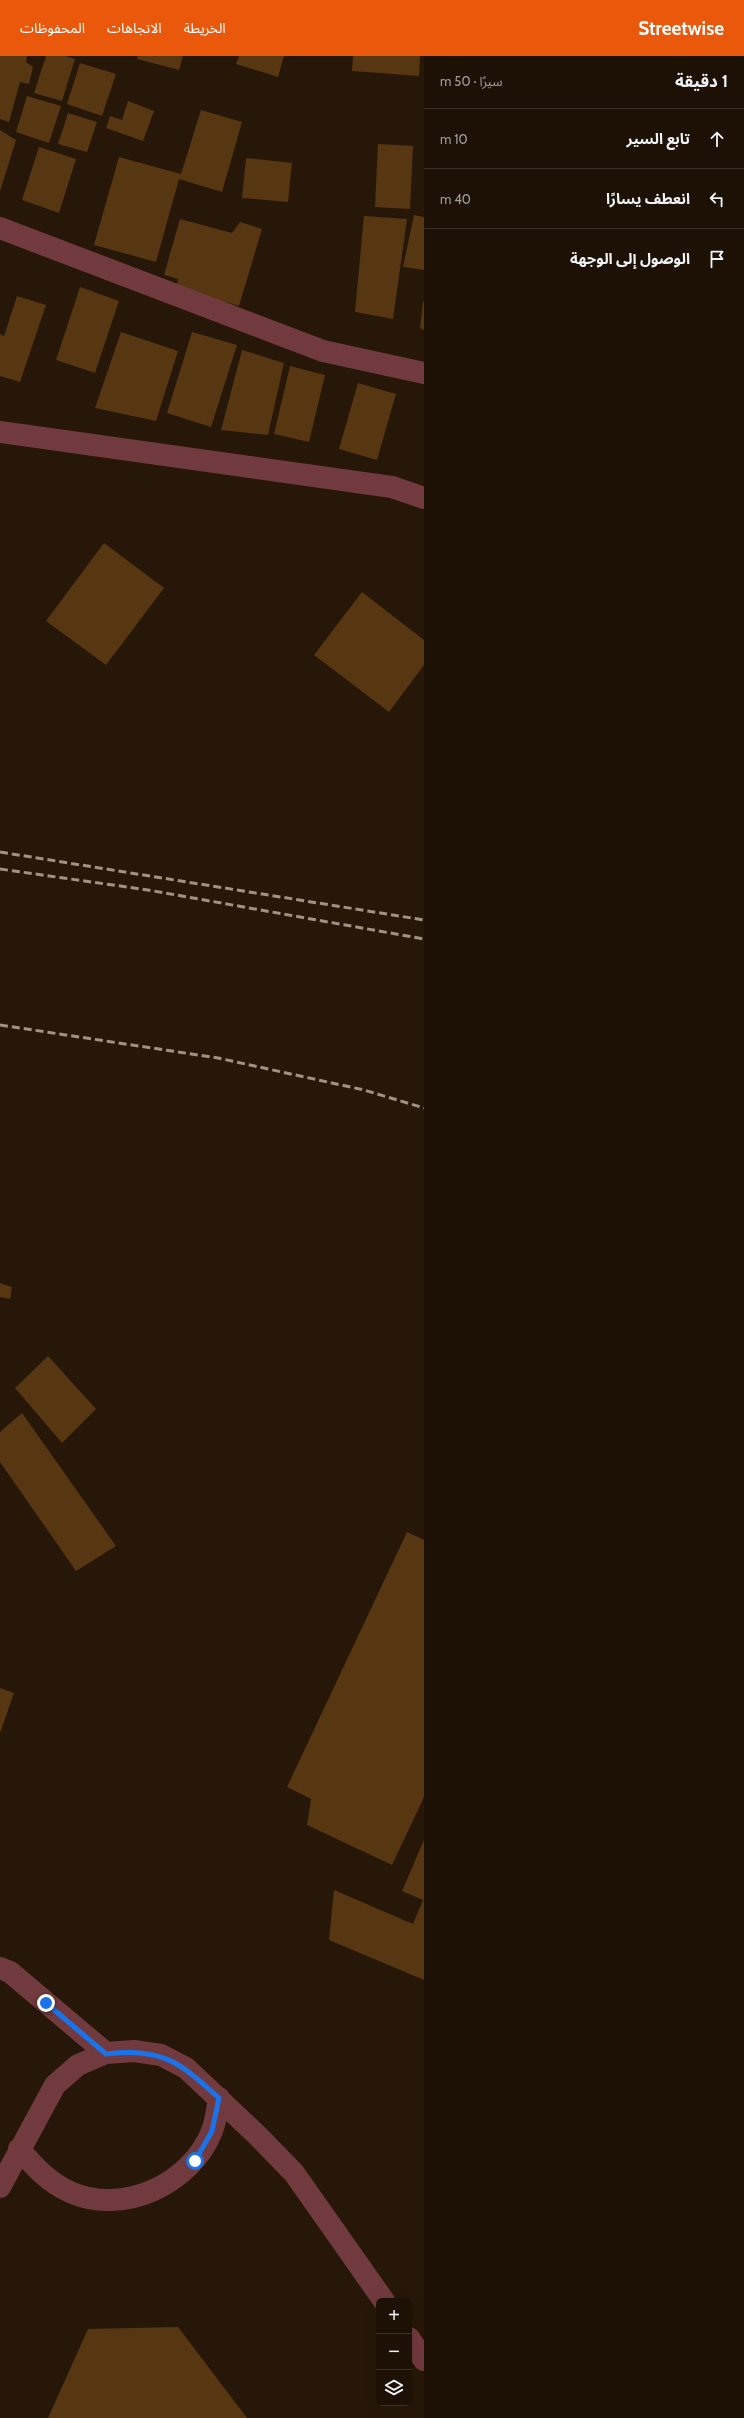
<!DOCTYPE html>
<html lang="ar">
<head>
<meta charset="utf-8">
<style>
	body { margin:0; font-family:Cabin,"Noto Sans Arabic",sans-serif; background:#2a1f14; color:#f1f3f6; direction:rtl }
	.controls { position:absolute; right:12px; bottom:12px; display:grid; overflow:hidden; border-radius:6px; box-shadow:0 4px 16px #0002 }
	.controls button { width:36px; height:36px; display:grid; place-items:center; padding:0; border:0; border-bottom:1px solid #3b3128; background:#1d1106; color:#f1f3f6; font:20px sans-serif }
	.stop { position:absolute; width:12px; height:12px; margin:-9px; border:3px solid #1a73e8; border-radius:50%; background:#fff }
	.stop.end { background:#1a73e8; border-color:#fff; box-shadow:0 1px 4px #0008 }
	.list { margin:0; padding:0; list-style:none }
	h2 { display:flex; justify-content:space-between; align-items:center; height:52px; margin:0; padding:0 16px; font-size:17px }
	h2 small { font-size:13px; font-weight:400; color:#a09d9b }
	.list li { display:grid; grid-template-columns:26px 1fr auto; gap:12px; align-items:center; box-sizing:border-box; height:60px; padding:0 16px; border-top:1px solid #3b3128 }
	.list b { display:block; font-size:15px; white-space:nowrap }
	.list em { font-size:13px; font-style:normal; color:#a09d9b }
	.icon { flex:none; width:22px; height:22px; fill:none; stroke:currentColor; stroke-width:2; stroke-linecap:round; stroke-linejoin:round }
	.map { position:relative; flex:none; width:424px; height:2362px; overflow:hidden; direction:ltr }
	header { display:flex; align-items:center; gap:24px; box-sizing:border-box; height:56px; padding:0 20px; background:#ea580c; color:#fff }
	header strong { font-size:19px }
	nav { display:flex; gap:22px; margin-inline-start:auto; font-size:14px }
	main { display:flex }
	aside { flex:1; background:#1d1106 }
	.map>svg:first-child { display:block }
	.building { fill:#563711 }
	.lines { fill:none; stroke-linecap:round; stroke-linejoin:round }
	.minor { stroke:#713a3e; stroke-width:22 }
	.rail { stroke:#9f9286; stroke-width:3; stroke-dasharray:8 4; stroke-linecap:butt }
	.route { stroke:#1a73e8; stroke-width:5 }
</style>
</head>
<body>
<header>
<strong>Streetwise</strong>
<nav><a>الخريطة</a><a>الاتجاهات</a><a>المحفوظات</a></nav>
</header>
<main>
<aside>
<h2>1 دقيقة<small>سيرًا · 50 m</small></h2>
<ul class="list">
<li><svg class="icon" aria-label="ahead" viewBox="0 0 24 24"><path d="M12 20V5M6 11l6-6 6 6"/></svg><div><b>تابع السير</b></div><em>10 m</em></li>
<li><svg class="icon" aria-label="left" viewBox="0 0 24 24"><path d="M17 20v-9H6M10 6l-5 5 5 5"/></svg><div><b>انعطف يسارًا</b></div><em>40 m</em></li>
<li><svg class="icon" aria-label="arrive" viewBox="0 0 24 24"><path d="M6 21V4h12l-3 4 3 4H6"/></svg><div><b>الوصول إلى الوجهة</b></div></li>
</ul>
</aside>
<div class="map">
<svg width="424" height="2362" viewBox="0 0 424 2362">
	<rect width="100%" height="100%" fill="#271708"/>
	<!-- building -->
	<path class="building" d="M0 0H27L26 6 33 11 29 28 20 26 9 66 0 63Z
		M46 0H65L75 3 62 45 34 37Z
		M138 0H183L179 14 137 3Z
		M239 0H284L278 21 236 8Z
		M353 0H420L419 20 352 15Z
		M80 7 116 18 102 60 67 48Z
		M27 40 61 50 49 87 16 76Z
		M128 45 154 55 143 85 106 72 110 60 122 64Z
		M201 54 242 66 222 136 179 123 156 206 94 189 119 101 181 118Z
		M68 57 97 66 87 96 58 88Z
		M0 74 16 84 0 135Z
		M378 88 413 90 410 153 375 151Z
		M39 91 76 103 59 157 22 144Z
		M246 102 292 107 288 146 242 142Z
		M414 159 424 161V214L403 211Z
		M364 160 407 163 393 263 355 256Z
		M180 163 232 177 240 166 262 173 239 250 176 232 178 223 164 219Z
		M80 231 119 245 95 317 56 304Z
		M17 240 46 249 20 326 0 320V278L4 280Z
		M423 246H424V274L420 272Z
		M121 276 178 295 156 365 95 352Z
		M192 276 237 289 211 371 167 357Z
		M242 294 284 307 268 379 221 374Z
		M290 310 325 319 309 386 274 378Z
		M358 327 396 338 377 404 339 393Z
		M104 487 164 532 106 609 46 565Z
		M362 536 424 584V609L389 656 314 599Z
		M0 1227 12 1231 10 1243 0 1241Z
		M48 1300 96 1353 62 1387 15 1332Z
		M22 1357 116 1490 76 1515 0 1406V1376Z
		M407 1476 424 1484V1741L392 1809 307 1769 311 1743 287 1731Z
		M0 1632 14 1637 0 1677Z
		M424 1784V1924L329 1884 334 1834 413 1868 423 1844 402 1835Z
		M178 2271 247 2362H48L88 2273Z"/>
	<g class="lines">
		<!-- minor -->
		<path class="minor" d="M0 172 323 295 424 317
			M0 376 392 431 424 442
			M0 1912 10 1916 106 1997
			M19 2093C34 2110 48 2126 70 2136 123 2160 191 2128 212 2075 216 2065 217 2053 219 2042
			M0 2131 55 2029 78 2009 106 1997 134 1995 161 1999 186 2012 257 2079 294 2117 384 2245
			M409 2282 424 2304"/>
		<!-- rail -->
		<path class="rail" d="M0 796 424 864
			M0 813 148 834 424 883
			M0 969 218 1002 364 1034 424 1052"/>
	</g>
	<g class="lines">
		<!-- route -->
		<path class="route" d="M46 1947 106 1998C163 1992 178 2005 219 2042L212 2075 195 2105"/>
	</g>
</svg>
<div class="controls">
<button>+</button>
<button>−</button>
<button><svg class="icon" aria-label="layers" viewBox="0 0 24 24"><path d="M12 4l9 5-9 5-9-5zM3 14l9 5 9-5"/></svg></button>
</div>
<div class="stop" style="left:195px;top:2105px"></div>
<div class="stop end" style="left:46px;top:1947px"></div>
</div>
</main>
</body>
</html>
